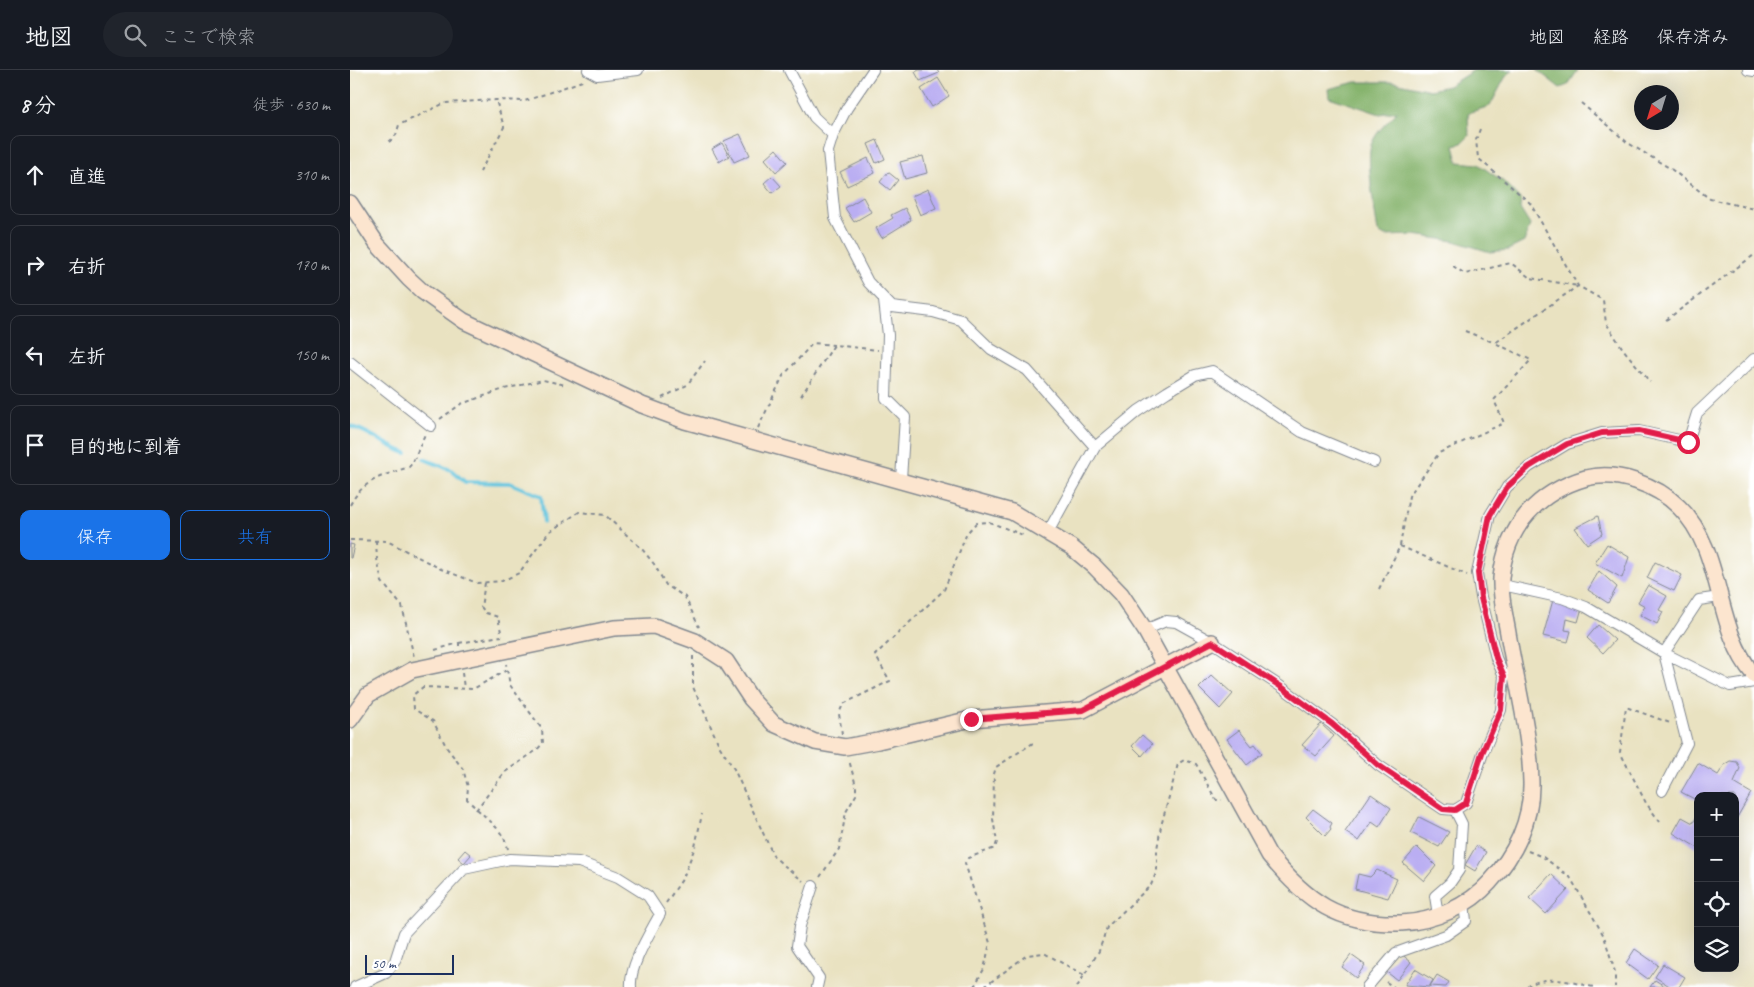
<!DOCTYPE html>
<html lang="ja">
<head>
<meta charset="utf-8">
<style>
	body { margin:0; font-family:Caveat,"Klee One",sans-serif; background:#20242c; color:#f1f3f6 }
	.controls { position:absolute; right:15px; bottom:15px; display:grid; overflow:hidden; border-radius:10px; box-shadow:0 5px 20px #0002 }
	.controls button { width:45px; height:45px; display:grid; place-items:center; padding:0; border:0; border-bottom:1px solid #363941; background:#171b24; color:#f1f3f6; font:25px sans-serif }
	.compass { position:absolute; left:1284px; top:15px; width:45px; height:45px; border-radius:50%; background:#171b24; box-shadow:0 5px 20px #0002; rotate:218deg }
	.scale { position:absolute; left:15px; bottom:12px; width:89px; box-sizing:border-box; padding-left:5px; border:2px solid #1b2f5e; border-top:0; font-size:14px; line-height:18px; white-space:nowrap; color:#1b2f5e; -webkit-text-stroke:4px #fff; paint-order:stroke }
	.stop { position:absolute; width:15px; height:15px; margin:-11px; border:4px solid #e11d48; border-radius:50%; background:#fff }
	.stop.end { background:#e11d48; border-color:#fff; box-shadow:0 1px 5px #0008 }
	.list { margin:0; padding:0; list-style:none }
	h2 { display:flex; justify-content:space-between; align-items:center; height:65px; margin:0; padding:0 20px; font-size:21px }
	h2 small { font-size:16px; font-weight:400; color:#9ea1a6 }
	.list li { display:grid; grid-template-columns:32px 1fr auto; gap:15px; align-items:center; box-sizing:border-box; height:80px; margin:0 10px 10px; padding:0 10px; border:1px solid #363941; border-radius:10px }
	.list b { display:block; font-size:19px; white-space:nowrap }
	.list em { font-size:16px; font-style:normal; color:#9ea1a6 }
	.actions { display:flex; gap:10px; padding:15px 20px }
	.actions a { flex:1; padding:11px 0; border:1px solid #1a73e8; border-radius:10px; text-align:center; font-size:18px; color:#1a73e8 }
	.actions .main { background:#1a73e8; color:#fff }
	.icon { flex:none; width:28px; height:28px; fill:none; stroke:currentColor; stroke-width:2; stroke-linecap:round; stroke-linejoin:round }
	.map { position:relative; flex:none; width:1404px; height:917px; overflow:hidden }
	header { display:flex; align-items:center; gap:30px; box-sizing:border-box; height:70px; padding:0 25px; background:#171b24; border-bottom:1px solid #363941 }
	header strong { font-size:24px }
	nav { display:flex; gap:28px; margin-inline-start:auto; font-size:18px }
	.search { width:350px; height:45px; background:#20242c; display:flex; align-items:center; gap:12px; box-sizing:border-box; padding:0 18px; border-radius:28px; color:#9ea1a6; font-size:19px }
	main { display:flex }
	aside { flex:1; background:#171b24 }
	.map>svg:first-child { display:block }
	.forest { fill:#86b46d; stroke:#507266 }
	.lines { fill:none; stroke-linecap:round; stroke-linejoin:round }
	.stream { stroke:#5ec2dc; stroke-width:4 }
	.building { fill:#baaef2 }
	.street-casing { stroke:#828890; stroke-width:12 }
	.secondary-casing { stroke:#828890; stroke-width:18 }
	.path { stroke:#828890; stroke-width:2; stroke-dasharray:4 4; stroke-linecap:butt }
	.street { stroke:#fff; stroke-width:10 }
	.secondary { stroke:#fce5cf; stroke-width:15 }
	.route { stroke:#e11d48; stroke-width:6 }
</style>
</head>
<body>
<header>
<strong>地図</strong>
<div class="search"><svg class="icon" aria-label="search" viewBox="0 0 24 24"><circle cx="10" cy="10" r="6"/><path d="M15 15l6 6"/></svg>ここで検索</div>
<nav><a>地図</a><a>経路</a><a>保存済み</a></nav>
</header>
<main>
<aside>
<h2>8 分<small>徒歩 · 630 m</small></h2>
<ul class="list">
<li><svg class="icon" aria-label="ahead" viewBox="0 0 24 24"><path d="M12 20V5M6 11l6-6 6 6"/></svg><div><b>直進</b></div><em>310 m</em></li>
<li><svg class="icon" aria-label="right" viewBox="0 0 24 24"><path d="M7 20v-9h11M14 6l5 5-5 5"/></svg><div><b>右折</b></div><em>170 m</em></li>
<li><svg class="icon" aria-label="left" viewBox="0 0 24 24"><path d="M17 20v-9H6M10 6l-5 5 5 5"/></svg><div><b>左折</b></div><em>150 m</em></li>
<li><svg class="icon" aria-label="arrive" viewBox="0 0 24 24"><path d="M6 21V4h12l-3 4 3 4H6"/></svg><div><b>目的地に到着</b></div></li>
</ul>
<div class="actions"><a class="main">保存</a><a>共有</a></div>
</aside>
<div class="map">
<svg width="1404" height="917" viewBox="0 0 1404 917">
	<rect width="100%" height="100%" fill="#fff"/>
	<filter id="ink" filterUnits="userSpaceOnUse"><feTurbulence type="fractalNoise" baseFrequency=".02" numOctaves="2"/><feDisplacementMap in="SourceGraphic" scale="10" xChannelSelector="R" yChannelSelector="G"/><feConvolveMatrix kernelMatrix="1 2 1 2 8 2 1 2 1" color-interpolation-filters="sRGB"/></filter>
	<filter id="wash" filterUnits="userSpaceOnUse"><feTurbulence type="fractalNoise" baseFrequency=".0096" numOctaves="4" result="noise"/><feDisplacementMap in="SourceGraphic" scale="20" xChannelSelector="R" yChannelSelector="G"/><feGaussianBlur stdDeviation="1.12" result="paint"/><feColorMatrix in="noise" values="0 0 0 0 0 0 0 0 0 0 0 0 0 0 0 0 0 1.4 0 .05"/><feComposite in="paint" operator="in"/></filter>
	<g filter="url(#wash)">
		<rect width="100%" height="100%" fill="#e9e2c1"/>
		<!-- forest -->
		<path class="forest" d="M1124 0H1163L1156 6 1140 36 1118 43 1119 66 1112 73 1104 75 1108 92 1128 94 1154 112 1171 130 1170 139 1180 155 1174 172 1158 180 1140 182 1104 171 1064 165 1035 166 1028 162C1025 142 1016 93 1021 75 1026 61 1039 51 1048 41L1030 44 979 27 978 19 1006 12H1044L1080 20 1098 16Z
			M1187 0H1228L1218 15 1210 18Z"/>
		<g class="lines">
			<!-- stream -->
			<path class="stream" d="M0 356C21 362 36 376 56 383
				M74 389 101 400 115 412 160 413 191 426 194 452"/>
		</g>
		<g id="blocks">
			<!-- building -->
			<path class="building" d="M569 0H587L589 3 570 11 565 2Z
				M588 8 599 26 582 37 571 19Z
				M390 64 400 85 384 92 374 71Z
				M527 70 535 89 526 93 518 74Z
				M372 73 379 86 369 92 362 79Z
				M426 79 437 92 426 102 415 89Z
				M573 86 577 103 555 109 550 92Z
				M518 88 525 103 497 116 490 102Z
				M538 102 548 110 540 120 530 112Z
				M422 106 431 116 422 123 414 113Z
				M578 119 586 138 570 145 562 126Z
				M513 127 521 142 504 152 495 138Z
				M555 138 561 150 532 168 526 158 543 148 541 145Z
				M1248 446 1252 464 1237 474 1225 458Z
				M0 474 4 475 1 488H0Z
				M1257 474 1279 487 1272 508 1245 493Z
				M1305 492 1332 505 1324 521 1297 508Z
				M1249 501 1267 517 1258 533 1238 520Z
				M1298 515 1317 526 1309 540 1313 542 1307 554 1290 545 1295 536 1288 532Z
				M1203 530 1232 538 1228 552 1217 549 1215 560 1221 561 1218 572 1193 566Z
				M1248 555 1265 570 1253 583 1237 568Z
				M862 605 883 624 870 639 849 618Z
				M971 654 984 666 966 686 952 675Z
				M889 660 902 676 905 674 912 683 897 695 877 669Z
				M792 665 802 674 792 686 782 676Z
				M1380 691 1387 692 1390 698 1384 713 1401 723 1385 751V726H1348V731L1331 722 1348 693 1368 705 1375 694Z
				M1021 724 1041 738 1029 757 1022 752 1009 771 995 762Z
				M963 739 982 753 980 757 981 759 975 766 956 747Z
				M1348 744V778L1323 763 1332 747 1343 753Z
				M1069 747 1099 762 1089 777 1061 763Z
				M1126 776 1136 782 1125 801 1115 795Z
				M1067 777 1086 796 1074 811 1053 793Z
				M115 780 121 785 114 793 108 788Z
				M1027 800 1047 809 1038 828 1005 819 1008 804 1020 807Z
				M1201 804 1218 820 1196 844 1179 828Z
				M1285 879 1308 895 1298 909 1276 893Z
				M1049 882 1061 892 1047 910 1034 900Z
				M1001 885 1015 895 1006 908 992 897Z
				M1313 894 1335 907 1329 917H1321L1305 907Z
				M1065 899 1083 910 1079 917 1055 915Z
				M1087 905 1099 912 1096 917 1080 916Z
				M1305 910 1316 917H1300Z"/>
		</g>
	</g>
	<g filter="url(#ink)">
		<use href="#blocks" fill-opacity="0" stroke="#828890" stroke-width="1"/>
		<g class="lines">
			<defs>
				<path id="street" d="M238 0 247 5 288 0
					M439 0 464 47 483 65 478 81 485 148 518 212 542 237 583 242 611 250 641 279 677 300 745 377
					M1398 0 1404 1
					M483 65 497 38 523 0
					M534 231 538 265 536 328 555 347 551 409
					M0 292 81 356
					M698 462 745 377 788 341 817 322 845 305 862 301 952 362 1024 392
					M1152 518 1157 516 1212 528 1236 537 1314 583 1349 530 1370 527
					M795 560 816 551 826 552 862 572 930 616 982 654 1028 695 1093 739 1105 740 1116 733 1133 683 1151 640 1154 606 1164 603
					M1154 606 1146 588 1131 527 1127 503 1140 445 1157 417 1179 397 1217 374 1252 363 1289 361 1338 372 1347 343 1404 289
					M1312 721 1337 673 1314 583 1380 616 1404 612
					M463 816 450 856 447 876 469 908 467 917
					M1088 845 1085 826 1100 813 1109 800 1112 754 1105 740
					M5 917 36 903 45 891 54 863 114 799 160 789 229 792 268 807 298 826 310 844C300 863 279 896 281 917
					M1017 917 1046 883 1096 865 1116 851 1114 833"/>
				<path id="secondary" d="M0 133 27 174 59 209 73 222 114 251 292 335 335 351 662 442 721 477 744 496 771 524 795 560 919 785C956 831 989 855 1051 853 1083 852 1119 836 1140 812 1165 785 1182 750 1181 712 1180 662 1166 612 1158 563 1155 545 1150 526 1151 508 1156 456 1188 422 1236 408 1267 400 1307 415 1329 437 1375 482 1363 557 1404 605
					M0 650 18 625 62 600 264 558 304 556 345 571 376 591 401 629 424 654 465 672 495 677 528 671 621 649 733 640 862 572"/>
			</defs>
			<!-- street casing -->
			<use href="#street" class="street-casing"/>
			<!-- secondary casing -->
			<use href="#secondary" class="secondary-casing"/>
			<!-- path -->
			<path class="path" d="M1231 33 1278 73 1321 99 1360 129 1404 139
				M1130 59 1126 70 1128 88 1180 133 1228 216
				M39 72 46 65 49 55 95 33 146 30 175 31 235 10
				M130 102 154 57 146 30
				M1103 196 1115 204 1161 193 1180 208 1228 216
				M1316 250 1404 185
				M1115 261 1145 273
				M451 326 484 275 528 280
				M312 328 337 315 355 291
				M90 349 111 334 154 319 193 310 216 315
				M408 358 433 306 463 273 484 275
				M0 435C14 409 32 406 59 397L63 392 75 364
				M0 470 37 471 91 499 127 513 152 511 169 503 199 462 229 442 255 445 292 479 304 494 316 515 335 527 349 557
				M26 471 27 489 32 512 52 536 64 587
				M1050 476 1059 426 1089 383 1154 353 1144 330 1181 290 1145 273 1228 216 1253 230 1256 253 1273 279 1300 312
				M135 513 131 537 136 543 148 547 152 567
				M1029 519 1050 476 1117 505
				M109 573 151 566
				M85 580 109 573V576
				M343 586V617L370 677 384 699 424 787 453 811
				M157 600 123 619 73 617 63 625 64 639 83 651 97 678 113 699 118 717 117 729C131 745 153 757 158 779
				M112 603 114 618
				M492 664 489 644 493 634 540 611 525 585 594 520 617 463 626 453 639 452 673 465
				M126 740 155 702 187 680 193 673 192 659 160 615 156 594
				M1310 752 1296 733 1270 682 1276 637 1320 653
				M1178 781 1193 787 1220 807 1254 866 1265 902V917
				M470 807 489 779 496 742 506 725V716L499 690
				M316 833 333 808 345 777 352 744
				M1036 912 1044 917
				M624 917 634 899 640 873 615 793 618 788 645 778 647 772 643 749 644 704 646 697 683 673
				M634 917 677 885 694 883 734 905
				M727 917 749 881 757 857 801 815 807 801V779L811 756 828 694 834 690 846 694 866 730H872
				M1177 917C1196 903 1222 913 1244 917"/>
			<!-- street -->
			<use href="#street" class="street"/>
			<!-- secondary -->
			<use href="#secondary" class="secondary"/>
		</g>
	</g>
	<g class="lines" filter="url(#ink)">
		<!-- route -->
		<path class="route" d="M621 649 733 640 862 572 930 616 982 654 1028 695 1093 739 1105 740 1116 733 1132 683 1151 640 1154 606 1146 588 1131 528 1128 503 1140 445 1157 417 1179 397 1217 374 1252 363 1289 361 1338 372"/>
	</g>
</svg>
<div class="controls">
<button>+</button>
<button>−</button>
<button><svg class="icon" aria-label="locate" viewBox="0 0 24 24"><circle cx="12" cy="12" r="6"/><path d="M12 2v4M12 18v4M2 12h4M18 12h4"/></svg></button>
<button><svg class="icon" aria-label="layers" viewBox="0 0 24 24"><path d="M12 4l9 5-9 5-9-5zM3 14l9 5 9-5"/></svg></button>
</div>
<svg class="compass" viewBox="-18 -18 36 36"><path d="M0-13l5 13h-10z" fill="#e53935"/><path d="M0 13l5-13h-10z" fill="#9ea1a6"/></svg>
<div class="scale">50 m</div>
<div class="stop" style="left:1338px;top:372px"></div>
<div class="stop end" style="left:621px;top:649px"></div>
</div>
</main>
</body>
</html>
